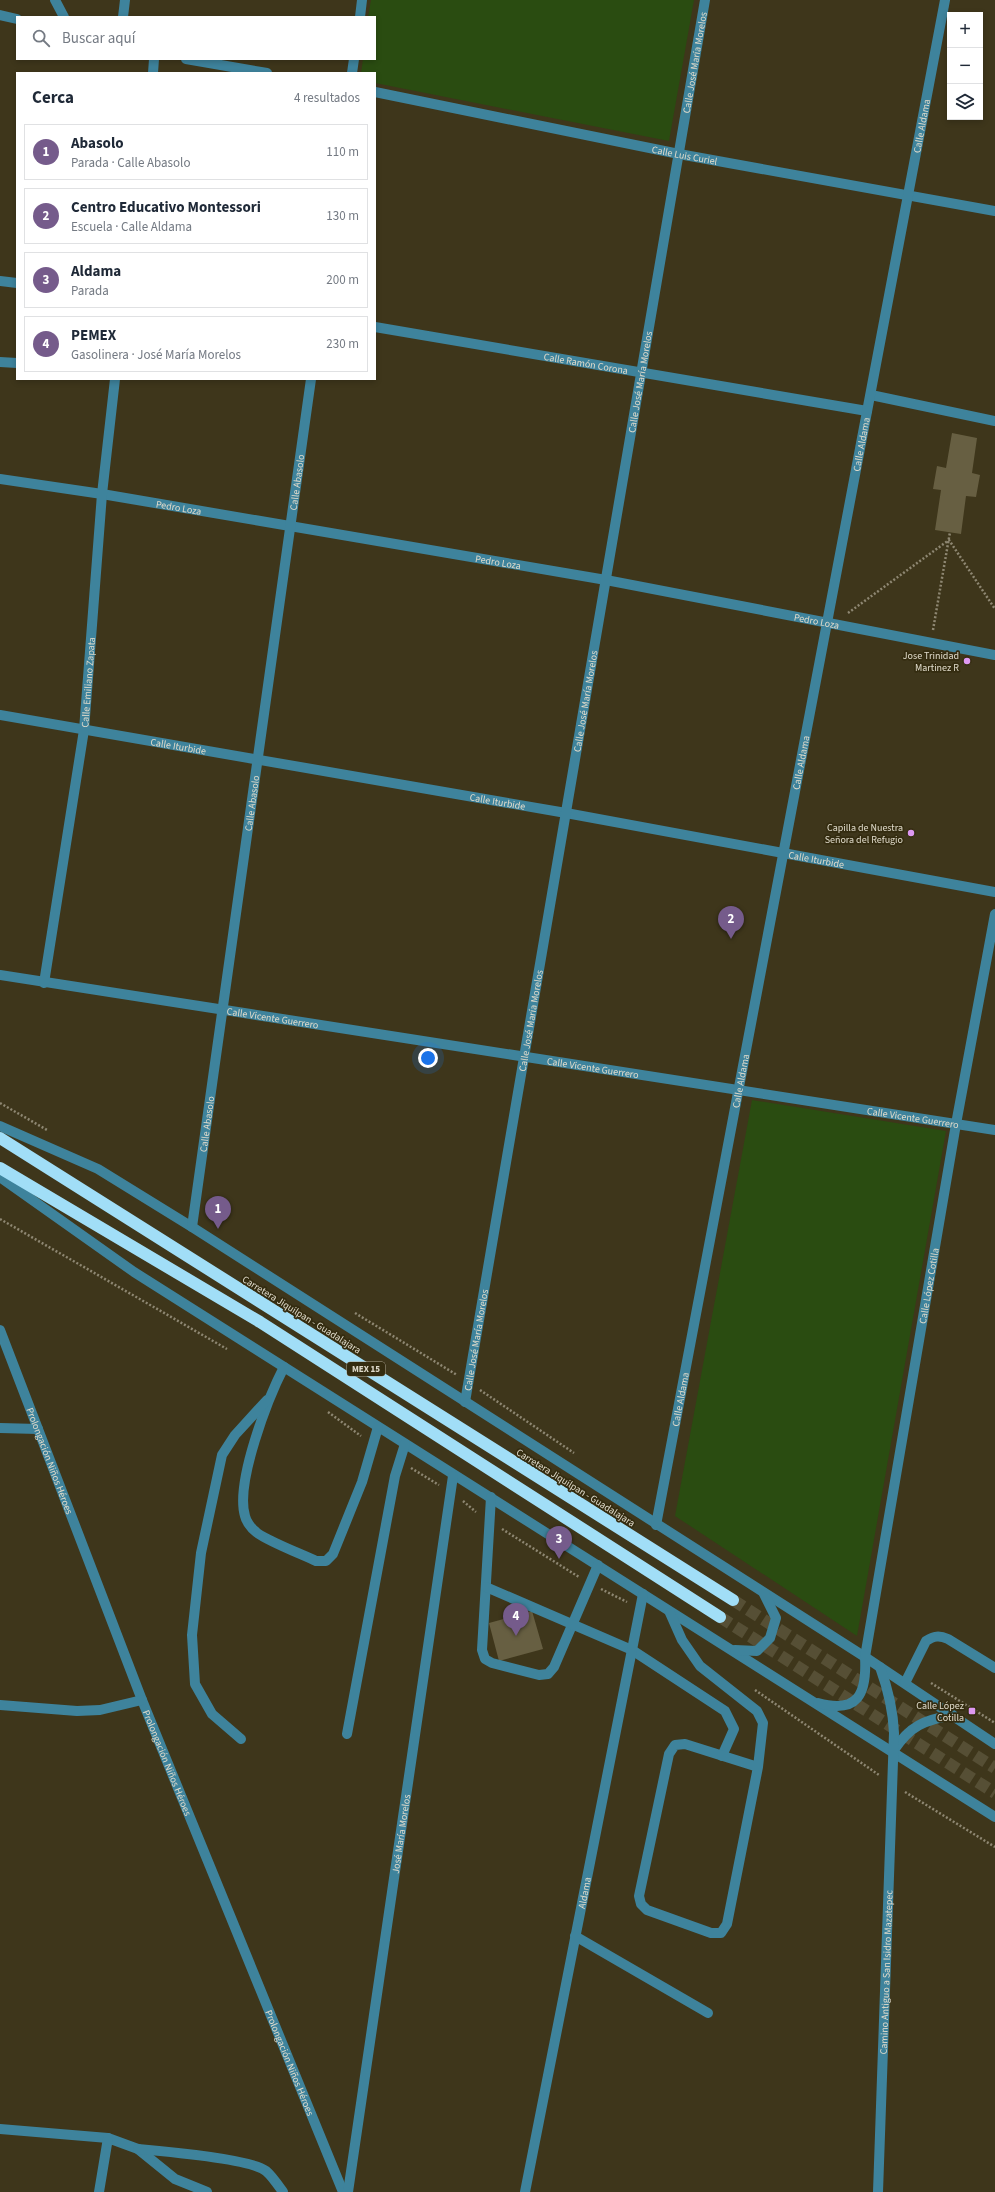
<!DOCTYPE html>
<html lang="es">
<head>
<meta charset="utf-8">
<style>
	body { margin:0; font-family:"Source Sans 3",sans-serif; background:#f2f2f3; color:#1f2937 }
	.controls { position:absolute; right:12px; top:12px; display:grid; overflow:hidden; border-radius:0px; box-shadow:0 2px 6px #0003 }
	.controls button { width:36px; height:36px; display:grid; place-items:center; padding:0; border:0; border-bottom:1px solid #e0e1e3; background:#fff; color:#1f2937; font:20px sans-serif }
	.you { position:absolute; left:428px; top:1058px; width:14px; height:14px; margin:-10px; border:3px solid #fff; border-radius:50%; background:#1a73e8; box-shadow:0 0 0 6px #1a73e833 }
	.badge { display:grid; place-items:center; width:26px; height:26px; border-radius:50%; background:#755b8b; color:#fff; font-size:13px; font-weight:700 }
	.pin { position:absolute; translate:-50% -33px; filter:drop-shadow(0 1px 2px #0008) }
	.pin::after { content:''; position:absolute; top:21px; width:14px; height:12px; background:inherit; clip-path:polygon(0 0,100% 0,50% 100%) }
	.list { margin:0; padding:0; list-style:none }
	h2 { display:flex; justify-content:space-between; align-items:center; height:52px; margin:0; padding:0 16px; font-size:17px }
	h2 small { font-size:13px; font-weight:400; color:#747a83 }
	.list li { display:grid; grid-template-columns:26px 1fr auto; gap:12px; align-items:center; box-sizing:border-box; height:56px; margin:0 8px 8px; padding:0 8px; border:1px solid #e0e1e3; border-radius:0px }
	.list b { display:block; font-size:15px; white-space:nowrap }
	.list p { margin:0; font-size:13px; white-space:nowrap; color:#747a83 }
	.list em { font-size:13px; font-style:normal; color:#747a83 }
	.icon { flex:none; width:22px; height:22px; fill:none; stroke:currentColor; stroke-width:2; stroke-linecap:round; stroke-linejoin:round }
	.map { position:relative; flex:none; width:995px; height:2192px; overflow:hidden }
	.search { position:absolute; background:#fff; box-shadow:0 2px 6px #0003; left:16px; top:16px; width:360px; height:44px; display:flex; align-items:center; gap:10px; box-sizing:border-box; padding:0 14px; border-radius:0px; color:#747a83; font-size:15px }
	.panel { position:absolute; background:#fff; box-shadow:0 2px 6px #0003; left:16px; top:72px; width:360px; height:308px; border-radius:0px }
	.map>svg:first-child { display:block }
	.green { fill:#2a4c11 }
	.building { fill:#675f42 }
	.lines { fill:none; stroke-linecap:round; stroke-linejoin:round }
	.highway-tunnel { stroke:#564f35; stroke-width:12; stroke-dasharray:12 6; stroke-linecap:butt }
	.path { stroke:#8e8772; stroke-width:2.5; stroke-dasharray:2 2; stroke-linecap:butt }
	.minor { stroke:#3e839c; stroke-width:10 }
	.highway { stroke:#a1def7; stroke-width:12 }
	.poi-dot { fill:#de98f2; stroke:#342c10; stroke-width:1.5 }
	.labels { text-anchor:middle; stroke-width:3.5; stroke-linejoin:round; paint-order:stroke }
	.shield { fill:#342c10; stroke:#aca693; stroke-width:1 }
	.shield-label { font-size:9px; font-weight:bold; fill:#e0dbcb }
	.street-label { font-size:10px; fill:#e0dbcb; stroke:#342c10 }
	.poi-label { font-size:10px; fill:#e0dbcb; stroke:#342c10; text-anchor:end }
</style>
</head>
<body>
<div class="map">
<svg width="995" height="2192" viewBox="0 0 995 2192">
	<rect width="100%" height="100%" fill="#3e361b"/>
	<!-- green -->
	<path class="green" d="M371 0H694L669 141 375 83V73H361L363 59H375V17H368Z
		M752 1100 946 1131 857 1636 675 1516Z"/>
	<!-- building -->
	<path class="building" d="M952 433 977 438 972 473 980 475 976 497 966 496 961 534 935 530 941 490 933 489 937 466 946 468Z
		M532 1611 543 1649 499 1661 489 1623Z"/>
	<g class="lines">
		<!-- highway-tunnel -->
		<path class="highway-tunnel" d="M733 1600 995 1768
			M720 1617 995 1793"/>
		<!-- path -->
		<path class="path" d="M848 613 949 540 995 609
			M933 630 950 532
			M0 1103 47 1130
			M0 1219 227 1349
			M355 1313 457 1375
			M480 1390 574 1453
			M328 1412 361 1436
			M411 1468 439 1485
			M463 1501 476 1512
			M502 1529 579 1577
			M601 1589 627 1602
			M931 1683 995 1723
			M755 1690 879 1775
			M905 1792 995 1847"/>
		<!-- minor -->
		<g class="minor">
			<path d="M55 0 64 17"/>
			<path d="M0 15 17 19"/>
			<path d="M123 17 125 0"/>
			<path d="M360 17 362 0"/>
			<path d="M186 59 267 73"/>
			<path d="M153 73 154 59"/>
			<path d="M352 73 354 59"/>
			<path id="s1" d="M375 92 679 154 995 211"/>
			<path d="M0 281 17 283"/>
			<path id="s2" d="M375 327 867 411"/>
			<path d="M0 362 17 363"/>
			<path d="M871 395 995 421"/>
			<path id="s3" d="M0 479 102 494 606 580 995 655"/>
			<path id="s4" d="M0 715 566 813 995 892"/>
			<path id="s5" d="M0 975 995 1130"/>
			<path id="s6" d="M44 983 84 730 102 494 115 379"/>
			<path d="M0 1126 98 1169 192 1227 865 1657 995 1744"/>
			<path d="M0 1177 134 1272 995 1817"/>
			<path id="s7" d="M192 1227 311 379"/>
			<path id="s8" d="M0 1330 142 1700 343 2192"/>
			<path d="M284 1367C268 1398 235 1483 245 1516 246 1521 251 1528 255 1531 262 1539 304 1555 316 1561H326L333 1554 362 1482 378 1427"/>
			<path id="s9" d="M465 1402 705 0"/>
			<path d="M0 1428 38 1429"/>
			<path d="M491 1497 482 1650 485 1659 492 1663 539 1675 548 1674 554 1667 598 1565"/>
			<path id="s10" d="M656 1525 945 0"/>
			<path d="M486 1587 632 1650 725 1711 734 1729 722 1756"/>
			<path d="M670 1613 682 1640 700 1666 757 1711 763 1723 758 1767 727 1924 721 1933H711L647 1910 641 1904 639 1896 669 1754 675 1745 685 1744 758 1767"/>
			<path d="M735 1650 757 1651 770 1638 776 1618 764 1594"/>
			<path d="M905 1683 926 1641C934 1636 939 1635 948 1639L995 1668"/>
			<path id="s11" d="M818 1703C858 1714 867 1694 865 1657L956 1124 995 914"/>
			<path d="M0 1705 77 1711 100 1710 142 1700"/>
			<path d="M347 1734 395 1476 405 1444"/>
			<path d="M241 1739 212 1714 195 1684 192 1635 201 1553 222 1455 235 1435 267 1400"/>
			<path d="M894 1750C910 1726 924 1720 953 1715"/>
			<path d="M575 1936 708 2013"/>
			<path d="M0 2129 108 2138 138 2149 175 2179 207 2192"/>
			<path d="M138 2149C161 2151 251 2159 266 2171 272 2176 278 2185 283 2192"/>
			<path d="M99 2192 108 2138"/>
			<path id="s12" d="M348 2192 453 1476"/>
			<path id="s13" d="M525 2192 643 1594"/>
			<path id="s14" d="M878 2192 894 1733C893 1709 888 1689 880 1667"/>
		</g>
		<!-- highway -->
		<path class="highway" d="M0 1138 733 1600
			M0 1168 260 1322 720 1617"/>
	</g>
	<!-- markers -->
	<g class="poi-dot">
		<circle cx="967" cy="661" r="4"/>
		<circle cx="911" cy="833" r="4"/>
		<rect x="968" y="1707" width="8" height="8" rx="2"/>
	</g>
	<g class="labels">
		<!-- shield labels -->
		<rect class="shield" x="347" y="1362" width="38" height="14" rx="3"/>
		<g class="shield-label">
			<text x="366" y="1372">MEX 15</text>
		</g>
		<!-- street labels -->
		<g class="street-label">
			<text dy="4" stroke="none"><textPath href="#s9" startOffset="1359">Calle José María Morelos</textPath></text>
			<text dy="4" stroke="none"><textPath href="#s10" startOffset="1424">Calle Aldama</textPath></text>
			<text dy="4" stroke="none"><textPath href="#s1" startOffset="316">Calle Luis Curiel</textPath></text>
			<text dy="4" stroke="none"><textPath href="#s2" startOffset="214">Calle Ramón Corona</textPath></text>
			<text dy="4" stroke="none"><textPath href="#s9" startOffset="1035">Calle José María Morelos</textPath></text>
			<text dy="4" stroke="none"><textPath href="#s10" startOffset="1100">Calle Aldama</textPath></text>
			<text dy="4" stroke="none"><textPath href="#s7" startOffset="752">Calle Abasolo</textPath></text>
			<text dy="4" stroke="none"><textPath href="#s3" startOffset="181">Pedro Loza</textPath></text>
			<text dy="4" stroke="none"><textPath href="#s3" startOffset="505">Pedro Loza</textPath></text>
			<text dy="4" stroke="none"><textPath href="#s3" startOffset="829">Pedro Loza</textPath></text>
			<text dy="4" stroke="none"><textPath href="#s6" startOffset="304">Calle Emiliano Zapata</textPath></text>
			<text dy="4" stroke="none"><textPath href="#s9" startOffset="711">Calle José María Morelos</textPath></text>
			<text dy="4" stroke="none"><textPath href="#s4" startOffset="181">Calle Iturbide</textPath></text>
			<text dy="4" stroke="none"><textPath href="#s10" startOffset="776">Calle Aldama</textPath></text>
			<text dy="4" stroke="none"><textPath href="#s4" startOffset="505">Calle Iturbide</textPath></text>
			<text dy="4" stroke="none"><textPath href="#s7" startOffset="428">Calle Abasolo</textPath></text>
			<text dy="4" stroke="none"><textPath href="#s4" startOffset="829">Calle Iturbide</textPath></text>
			<text dy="4" stroke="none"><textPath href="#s5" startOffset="276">Calle Vicente Guerrero</textPath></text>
			<text dy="4" stroke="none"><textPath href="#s9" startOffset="387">Calle José María Morelos</textPath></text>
			<text dy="4" stroke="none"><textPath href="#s5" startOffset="600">Calle Vicente Guerrero</textPath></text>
			<text dy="4" stroke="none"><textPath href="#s10" startOffset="452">Calle Aldama</textPath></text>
			<text dy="4" stroke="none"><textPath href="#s5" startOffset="924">Calle Vicente Guerrero</textPath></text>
			<text dy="4" stroke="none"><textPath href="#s7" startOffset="104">Calle Abasolo</textPath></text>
			<text dy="4" stroke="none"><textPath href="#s11" startOffset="461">Calle López Cotilla</textPath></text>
			<text transform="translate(302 1314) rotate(32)" y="4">Carretera Jiquilpan - Guadalajara</text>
			<text dy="4" stroke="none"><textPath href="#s9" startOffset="63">Calle José María Morelos</textPath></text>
			<text dy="4" stroke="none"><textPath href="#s10" startOffset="128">Calle Aldama</textPath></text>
			<text dy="4" stroke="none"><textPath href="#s8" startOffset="140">Prolongación Niños Héroes</textPath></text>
			<text transform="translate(576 1487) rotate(32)" y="4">Carretera Jiquilpan - Guadalajara</text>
			<text dy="4" stroke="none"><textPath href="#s8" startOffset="464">Prolongación Niños Héroes</textPath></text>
			<text dy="4" stroke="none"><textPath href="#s12" startOffset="362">José María Morelos</textPath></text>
			<text dy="4" stroke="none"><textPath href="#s13" startOffset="305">Aldama</textPath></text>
			<text dy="4" stroke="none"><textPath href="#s14" startOffset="220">Camino Antiguo a San Isidro Mazatepec</textPath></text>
			<text dy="4" stroke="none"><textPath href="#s8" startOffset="788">Prolongación Niños Héroes</textPath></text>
		</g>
		<!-- poi labels -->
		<g class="poi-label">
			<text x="959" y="659">Jose Trinidad<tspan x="959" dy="12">Martinez R</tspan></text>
			<text x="903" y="831">Capilla de Nuestra<tspan x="903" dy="12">Señora del Refugio</tspan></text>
			<text x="964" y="1709">Calle López<tspan x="964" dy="12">Cotilla</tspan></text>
		</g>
	</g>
</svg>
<div class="controls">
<button>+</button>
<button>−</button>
<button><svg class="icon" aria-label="layers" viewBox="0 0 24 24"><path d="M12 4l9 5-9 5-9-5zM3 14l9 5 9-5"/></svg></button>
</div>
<div class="you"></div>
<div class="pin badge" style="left:218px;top:1229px">1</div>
<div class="pin badge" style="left:731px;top:939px">2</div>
<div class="pin badge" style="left:559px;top:1559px">3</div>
<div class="pin badge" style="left:516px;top:1636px">4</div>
<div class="search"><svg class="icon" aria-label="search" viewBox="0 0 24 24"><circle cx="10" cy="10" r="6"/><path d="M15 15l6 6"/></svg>Buscar aquí</div>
<section class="panel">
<h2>Cerca<small>4 resultados</small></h2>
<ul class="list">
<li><span class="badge">1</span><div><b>Abasolo</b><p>Parada · Calle Abasolo</p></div><em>110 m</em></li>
<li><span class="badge">2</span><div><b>Centro Educativo Montessori</b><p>Escuela · Calle Aldama</p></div><em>130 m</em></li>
<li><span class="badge">3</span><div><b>Aldama</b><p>Parada</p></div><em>200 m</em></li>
<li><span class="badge">4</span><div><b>PEMEX</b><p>Gasolinera · José María Morelos</p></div><em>230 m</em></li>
</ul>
</section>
</div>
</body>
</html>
